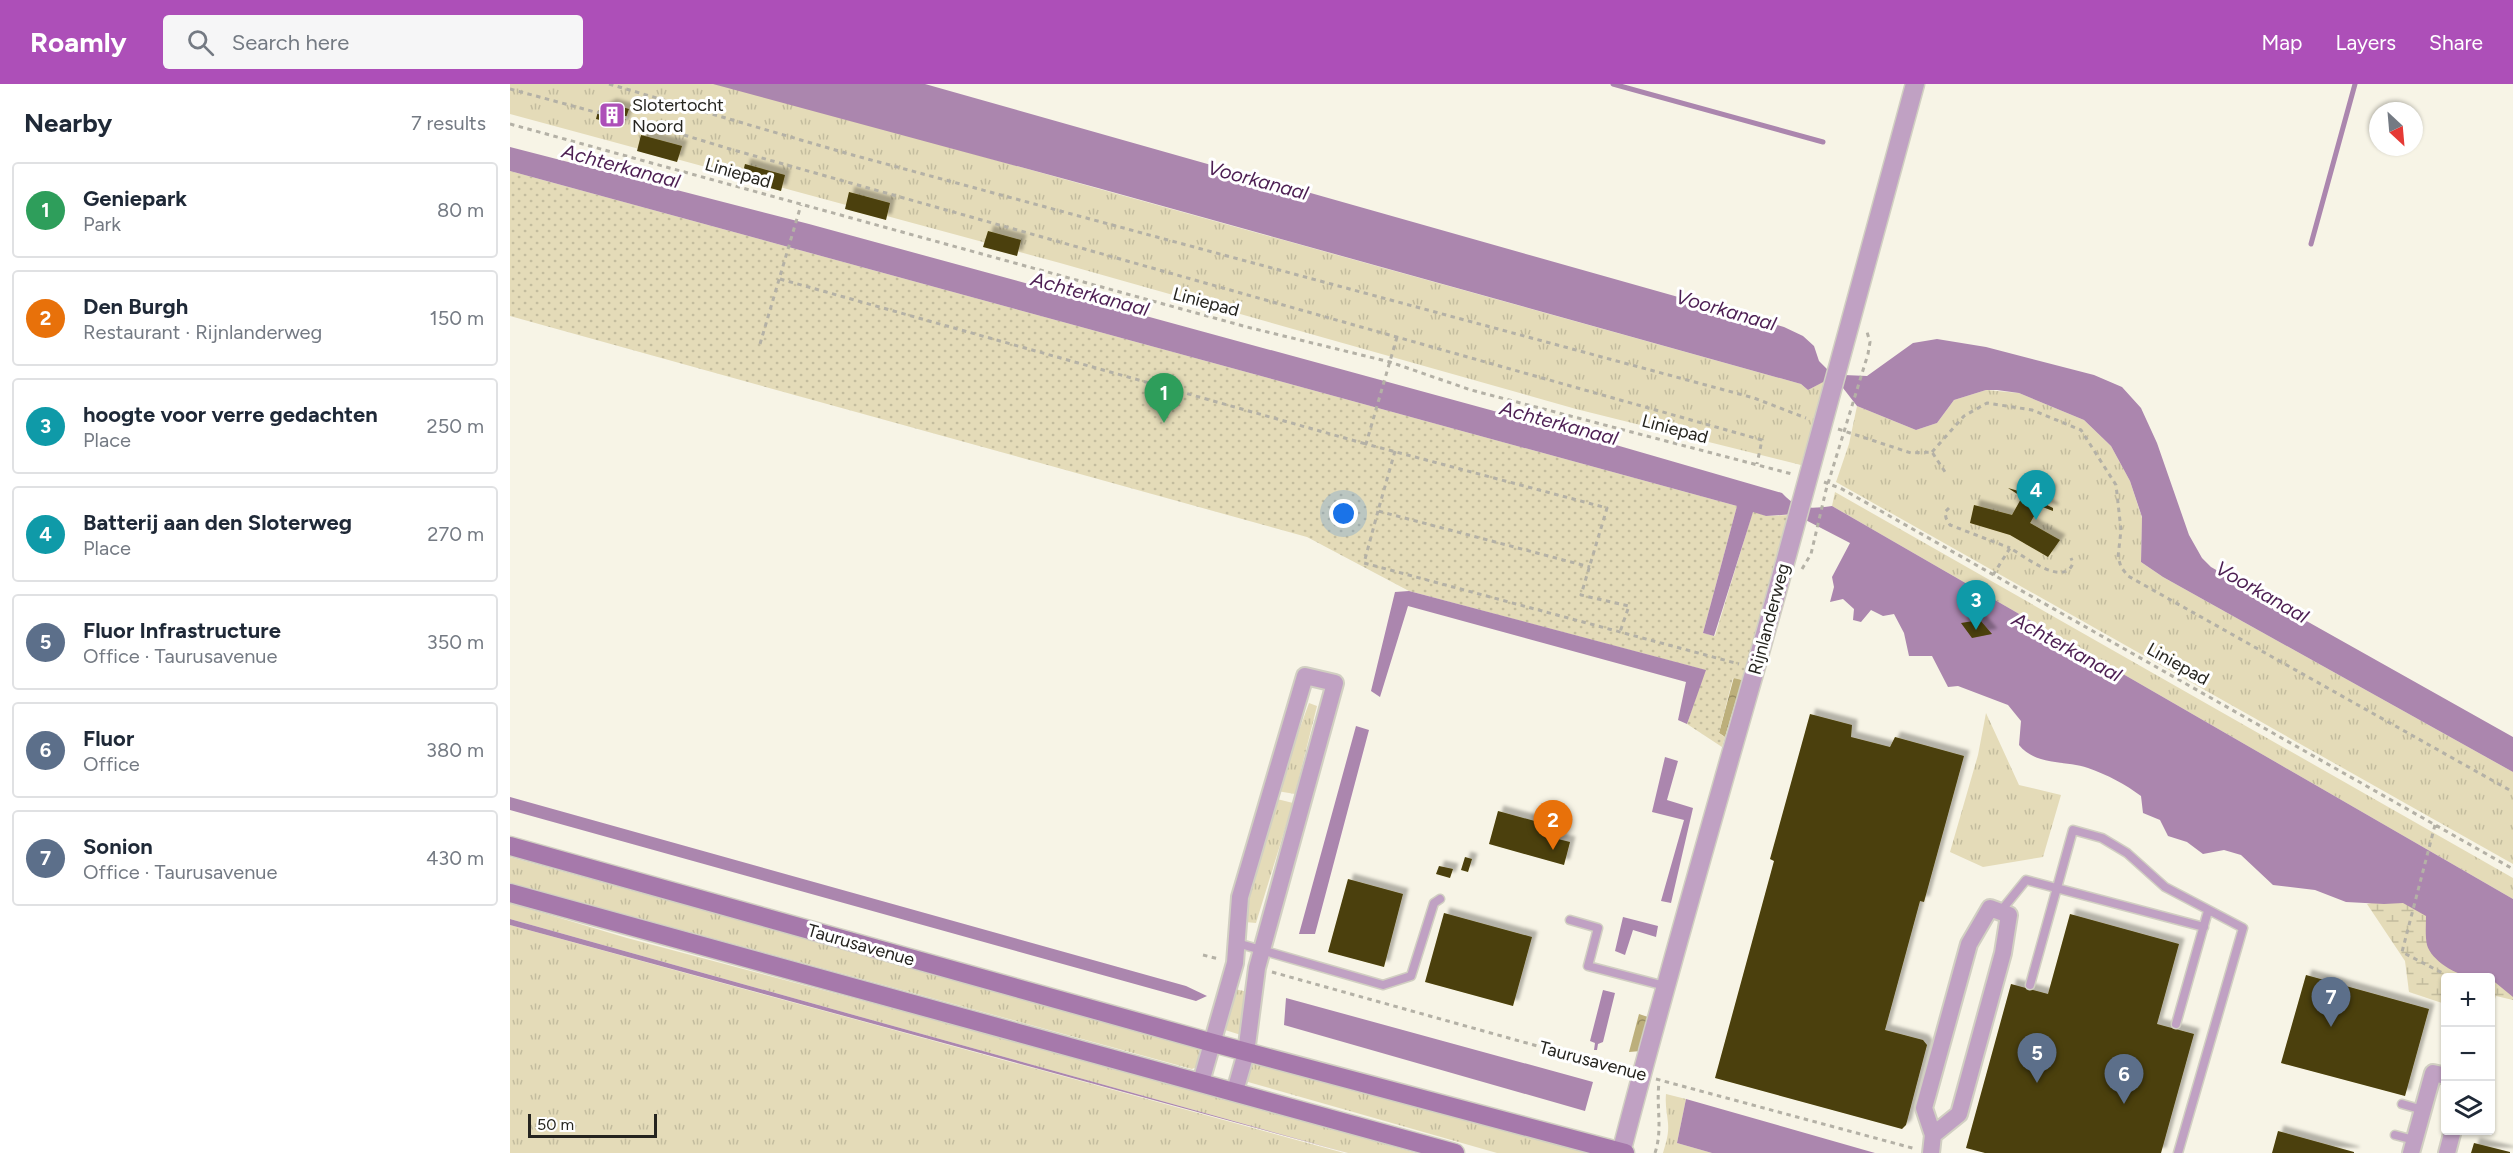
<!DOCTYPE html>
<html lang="en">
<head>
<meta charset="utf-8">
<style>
	body { margin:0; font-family:Figtree,sans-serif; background:#f6f6f7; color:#1f2937 }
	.controls { position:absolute; right:18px; bottom:18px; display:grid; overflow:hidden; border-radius:6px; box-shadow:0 2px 4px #0004 }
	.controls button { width:54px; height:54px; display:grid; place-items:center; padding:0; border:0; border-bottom:2px solid #e0e1e3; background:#fff; color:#1f2937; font:30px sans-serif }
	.compass { position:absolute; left:1859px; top:18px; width:54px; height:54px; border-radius:50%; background:#fff; box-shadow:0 2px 4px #0004; rotate:154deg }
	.scale { position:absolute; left:18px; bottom:15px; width:129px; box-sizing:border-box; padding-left:6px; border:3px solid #25241f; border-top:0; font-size:16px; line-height:21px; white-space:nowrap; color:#25241f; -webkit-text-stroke:4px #fff; paint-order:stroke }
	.you { position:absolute; left:834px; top:430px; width:21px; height:21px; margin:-15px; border:4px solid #fff; border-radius:50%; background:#1a73e8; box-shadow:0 0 0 9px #1a73e833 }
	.badge { display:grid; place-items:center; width:39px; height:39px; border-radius:50%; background:#ad4fb8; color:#fff; font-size:20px; font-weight:700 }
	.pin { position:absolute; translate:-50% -50px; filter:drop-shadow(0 2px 3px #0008) }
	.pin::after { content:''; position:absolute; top:32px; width:21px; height:18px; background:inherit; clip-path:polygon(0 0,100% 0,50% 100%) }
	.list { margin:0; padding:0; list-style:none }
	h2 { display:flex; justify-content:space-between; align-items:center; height:78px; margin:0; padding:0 24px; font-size:26px }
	h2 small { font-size:20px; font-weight:400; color:#747a83 }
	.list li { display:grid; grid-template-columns:39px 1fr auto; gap:18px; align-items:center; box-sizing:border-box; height:96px; margin:0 12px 12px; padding:0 12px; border:2px solid #e0e1e3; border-radius:6px }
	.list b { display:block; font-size:22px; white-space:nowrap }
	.list p { margin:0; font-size:20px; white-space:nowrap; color:#747a83 }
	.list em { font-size:20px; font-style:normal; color:#747a83 }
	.icon { flex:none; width:33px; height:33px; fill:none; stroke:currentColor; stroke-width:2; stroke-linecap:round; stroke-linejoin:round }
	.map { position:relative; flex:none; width:2003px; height:1069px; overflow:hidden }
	header { display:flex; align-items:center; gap:36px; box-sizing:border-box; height:84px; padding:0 30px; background:#ad4fb8; color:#fff }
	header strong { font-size:28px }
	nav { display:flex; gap:33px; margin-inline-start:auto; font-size:21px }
	.search { width:420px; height:54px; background:#f6f6f7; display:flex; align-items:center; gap:15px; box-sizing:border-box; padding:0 21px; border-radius:6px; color:#747a83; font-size:22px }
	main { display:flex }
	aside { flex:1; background:#fff }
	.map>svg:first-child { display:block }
	.grass { fill:url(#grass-tufts) }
	.forest { fill:url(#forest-crowns) }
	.wetland { fill:url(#wetland-marsh) }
	.park { fill:url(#park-dots) }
	.water { fill:#ab86ae }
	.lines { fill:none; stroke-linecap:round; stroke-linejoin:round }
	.stream { stroke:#ab86ae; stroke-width:5 }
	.building { fill:#4b3f08; filter:url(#shadow) }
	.service-casing { stroke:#d1cfc2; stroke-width:11 }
	.minor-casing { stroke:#d1cfc2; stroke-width:20 }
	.tertiary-casing { stroke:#d1cfc2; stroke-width:21 }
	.secondary-casing { stroke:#d1cfc2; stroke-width:21 }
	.path { stroke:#b4b1a6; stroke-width:3; stroke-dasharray:4.5 4.5; stroke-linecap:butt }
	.service { stroke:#c0a1c3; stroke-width:8 }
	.minor { stroke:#c0a1c3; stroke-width:16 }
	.tertiary { stroke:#c0a1c3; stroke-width:18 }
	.secondary { stroke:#a679ab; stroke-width:18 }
	.labels { text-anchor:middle; stroke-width:6; stroke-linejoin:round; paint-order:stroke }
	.poi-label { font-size:18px; fill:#25241f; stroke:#fff; text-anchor:start }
	.street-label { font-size:18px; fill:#25241f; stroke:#fff }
	.water-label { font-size:20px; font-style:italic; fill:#4c1e52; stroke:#fff }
</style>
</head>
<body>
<header>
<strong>Roamly</strong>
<div class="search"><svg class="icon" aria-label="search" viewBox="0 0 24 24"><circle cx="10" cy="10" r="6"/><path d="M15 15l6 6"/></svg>Search here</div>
<nav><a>Map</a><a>Layers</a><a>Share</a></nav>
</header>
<main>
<aside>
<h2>Nearby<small>7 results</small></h2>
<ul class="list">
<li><span class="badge" style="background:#2e9e5b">1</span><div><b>Geniepark</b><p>Park</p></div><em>80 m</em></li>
<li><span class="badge" style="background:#e8710a">2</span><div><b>Den Burgh</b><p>Restaurant · Rijnlanderweg</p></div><em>150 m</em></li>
<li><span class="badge" style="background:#0f9aa8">3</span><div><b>hoogte voor verre gedachten</b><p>Place</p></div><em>250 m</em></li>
<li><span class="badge" style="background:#0f9aa8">4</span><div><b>Batterij aan den Sloterweg</b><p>Place</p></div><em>270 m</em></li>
<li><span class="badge" style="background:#5c6f8a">5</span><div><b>Fluor Infrastructure</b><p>Office · Taurusavenue</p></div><em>350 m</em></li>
<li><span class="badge" style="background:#5c6f8a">6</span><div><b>Fluor</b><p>Office</p></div><em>380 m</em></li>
<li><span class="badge" style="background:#5c6f8a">7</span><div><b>Sonion</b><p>Office · Taurusavenue</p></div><em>430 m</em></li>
</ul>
</aside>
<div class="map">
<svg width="2003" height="1069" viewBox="0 0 2003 1069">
	<defs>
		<pattern id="grass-tufts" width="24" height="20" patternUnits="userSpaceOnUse" patternTransform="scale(1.5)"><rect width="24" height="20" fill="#e4dbb8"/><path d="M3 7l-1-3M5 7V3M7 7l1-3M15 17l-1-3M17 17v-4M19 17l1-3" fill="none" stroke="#c3bc9e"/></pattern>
		<pattern id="forest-crowns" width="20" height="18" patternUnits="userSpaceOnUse" patternTransform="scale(1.5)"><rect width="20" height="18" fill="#bcaf7b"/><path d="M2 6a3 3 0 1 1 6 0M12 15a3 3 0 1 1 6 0" fill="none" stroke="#998e64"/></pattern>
		<pattern id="wetland-marsh" width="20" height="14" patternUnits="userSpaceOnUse" patternTransform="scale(1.5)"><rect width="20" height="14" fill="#e4dbb8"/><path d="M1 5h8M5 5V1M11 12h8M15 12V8" fill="none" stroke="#c3bc9e"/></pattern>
		<pattern id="park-dots" width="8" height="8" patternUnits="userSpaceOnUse" patternTransform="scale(1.5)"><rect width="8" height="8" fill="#e4dbb8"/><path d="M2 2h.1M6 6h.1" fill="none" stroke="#c3bc9e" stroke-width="1.8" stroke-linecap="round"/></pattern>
		<filter id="shadow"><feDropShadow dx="5.5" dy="-5.5" stdDeviation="1.5" flood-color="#0004"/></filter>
	</defs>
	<rect width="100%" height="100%" fill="#f7f4e6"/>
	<!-- grass -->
	<path class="grass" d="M0 0H212L1291 300 1298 306 1316 296 1291 381 1066 325 550 179 0 30Z
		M1476 306 1509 309 1574 336 1601 362 1620 397 1632 434 1631 478 1653 493 2003 688V780L1326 398 1339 360 1347 322 1406 346 1427 339 1444 316Z
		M1325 408 2003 794V815L1322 422Z
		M799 619 807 622 785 710 767 707Z
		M1476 629 1509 701 1551 711 1533 773 1473 783 1440 768 1468 671Z
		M763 714 783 719 746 839 735 838 737 814Z
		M0 773 687 962 694 972 689 982 682 985 0 799Z
		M0 819 117 854 621 988 906 1069H838L0 835Z
		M0 841 834 1069H0Z
		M725 905 738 908 731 951 715 946Z
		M745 978 1084 1069H987L738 998 735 988 737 982Z
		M1156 1010 1176 1015 1167 1059 1202 1069H1153C1156 1059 1159 1050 1158 1039 1157 1028 1155 1021 1156 1010Z"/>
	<!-- forest -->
	<path class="forest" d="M1224 593 1232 596 1215 653 1209 649Z
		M1129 930 1141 934 1131 967 1119 968Z"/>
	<!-- wetland -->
	<path class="wetland" d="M1895 811 2003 904V916L1986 912 1981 928 1980 894H1936L1935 920 1899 908 1895 877 1857 820Z"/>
	<!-- park -->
	<path class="park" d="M0 87 1227 422 1193 549 1205 552 1243 427 1256 432 1279 431 1232 596 1223 594 1209 649 1215 653 1212 663 1177 640 1195 586 899 507 797 453 0 232Z"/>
	<!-- water -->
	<path class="water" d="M203 0H415L1274 243 1293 252 1304 262 1309 277 1319 287 1334 291 1357 292 1403 259 1427 255 1476 263 1584 291 1612 303 1631 324 1647 359 1679 451 1692 474 1701 483 1736 503 2003 653V688L1653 493 1631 478 1632 433 1620 397 1601 362 1574 336 1509 309 1487 306H1476L1444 316 1427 339 1406 346 1347 322 1333 304 1317 296 1298 306 1291 300 588 104Z
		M0 63 299 140 1061 348 1272 409C1288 426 1299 425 1322 422L2003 815V913L1975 890C1958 900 1922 879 1917 861 1915 852 1916 841 1916 832L1893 819 1874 820 1836 818 1805 806 1763 801 1731 771 1714 766 1693 770 1677 758 1658 752 1650 736 1633 729 1631 712C1615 700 1598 691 1578 684 1555 676 1526 682 1509 661L1511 637 1498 621 1448 602 1438 603 1422 572H1399L1394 549 1384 530 1373 532 1361 526 1351 538 1343 536 1344 525 1333 515 1320 518 1324 503 1322 493 1340 459 1284 430 1256 432 1243 428 1204 552 1193 549 1227 422 0 87Z
		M899 507 1196 586 1177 640 1168 636 1176 598 898 522 870 613 861 607 885 508Z
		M846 642 859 646 805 850H789Z
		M1155 673 1168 677 1157 716 1183 724 1161 819 1151 817 1174 736 1142 728Z
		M0 713 676 902 697 912 686 917 0 726Z
		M1113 833 1148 842 1146 853 1123 846 1115 871 1105 867Z
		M0 835 838 1069 0 841Z
		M1093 906 1105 909 1093 958 1088 960 1087 966H1084L1085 959 1080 957Z
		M776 914 1083 998 1075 1027 774 941Z
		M1176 1015 1365 1069H1202L1167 1059Z"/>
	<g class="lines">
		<!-- stream -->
		<path class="stream" d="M1103 0 1313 58
			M1801 160 1845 0"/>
	</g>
	<!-- building -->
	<path class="building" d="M101 20 119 25 113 42 86 35 88 27Z
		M131 51 172 62 167 78 127 67Z
		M235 80 275 91 271 107 231 96Z
		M339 108 380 119 376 136 335 125Z
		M478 147 511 156 507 172 473 163Z
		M1520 394 1541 406 1537 421 1543 424V427L1530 422 1520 439 1550 456 1538 473 1500 451 1460 439 1464 421 1502 431 1512 413 1498 404 1512 408Z
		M1470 536 1482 550 1462 554 1451 539Z
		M1300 630 1342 641 1341 653 1380 663 1385 653 1454 672 1414 818 1410 817 1375 946 1413 956 1417 961 1396 1041 1392 1045 1205 994 1264 777 1260 775Z
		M988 727 1043 742 1040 753 1060 758 1054 781 979 760Z
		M955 773 962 775 958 788 951 786Z
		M929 782 943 785 940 794 926 790Z
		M838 795 893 810 874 883 818 868Z
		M934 829 1022 853 1003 922 915 898Z
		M1560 830 1669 860 1647 940 1684 950 1651 1069H1475L1456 1064 1501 900 1538 910Z
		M1796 891 1919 925 1895 1012 1771 979Z
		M1768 1047 1844 1068V1069H1762Z
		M1964 1059 2000 1068V1069H1961Z"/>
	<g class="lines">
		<defs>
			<path id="service" d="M1490 828 1516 796 1694 843
				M1060 836 1088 844 1078 882 1155 902
				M727 859 873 901 901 892 924 819 930 815
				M1520 901 1563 746 1592 754 1617 769 1655 803 1733 844 1668 1069
				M1666 940 1698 827
				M1892 1020 1913 1026
				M1885 1051 1904 1056"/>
			<path id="minor" d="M691 998 725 879 730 813 795 592 825 599 747 884 736 969 725 1007
				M1421 1069 1423 1051 1414 1024 1459 860 1480 824 1499 831 1493 869 1449 1030 1423 1051
				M1901 1069 1923 989 1936 992
				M1937 1069 1943 1046"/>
			<path id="tertiary" d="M1111 1069C1153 907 1199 747 1245 586 1300 391 1352 195 1405 0"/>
			<path id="secondary" d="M0 762 703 959 1115 1069
				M0 809 945 1069"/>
		</defs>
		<!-- service casing -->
		<use href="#service" class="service-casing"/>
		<!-- minor casing -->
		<use href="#minor" class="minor-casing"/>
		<!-- tertiary casing -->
		<use href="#tertiary" class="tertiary-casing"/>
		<!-- secondary casing -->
		<use href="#secondary" class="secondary-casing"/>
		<!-- path -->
		<path class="path" d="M99 0 339 70 1244 314 1296 334
			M0 5 85 28 118 34 220 65 1252 356 1247 380
			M0 40 737 243 880 278 961 306 1282 390
			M270 195 856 360
			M887 253 856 360 1097 424 1071 511 1119 522 1110 548
			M250 260 291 121
			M1328 345 1401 369 1422 368 1437 391
			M885 367 868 427 1080 483
			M1422 368 1454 332 1477 319 1522 326 1571 346 1606 401 1611 446 1608 473 1611 483 1618 492 2003 708
			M1314 398 1332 405 2003 785
			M1439 424 1435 428 1436 434 1440 441 1500 464
			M868 427 854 479 1229 580
			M1292 485 1301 470 1316 406 1358 270 1360 258 1357 248
			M1483 491 1500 464C1514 472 1554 504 1563 479L1561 474
			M1925 741 1892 868 1942 894
			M693 871 709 875
			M762 888 1117 987
			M1146 995 1406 1065
			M1145 1069C1153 1045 1146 1023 1149 999"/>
		<!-- service -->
		<use href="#service" class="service"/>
		<!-- minor -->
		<use href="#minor" class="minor"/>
		<!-- tertiary -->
		<use href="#tertiary" class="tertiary"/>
		<!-- secondary -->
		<use href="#secondary" class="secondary"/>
	</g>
	<!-- icons -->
	<defs>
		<symbol id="building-square" viewBox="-11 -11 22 22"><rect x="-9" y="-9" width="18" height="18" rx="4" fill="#ad4fb8" stroke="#fff"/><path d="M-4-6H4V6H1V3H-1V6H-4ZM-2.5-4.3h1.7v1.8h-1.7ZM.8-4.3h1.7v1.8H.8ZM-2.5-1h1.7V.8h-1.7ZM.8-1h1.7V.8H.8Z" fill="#fff"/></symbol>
	</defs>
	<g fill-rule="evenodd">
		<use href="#building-square" x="87" y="16" width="30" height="30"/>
	</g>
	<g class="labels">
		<!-- poi labels -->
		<g class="poi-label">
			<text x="122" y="27">Slotertocht<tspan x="122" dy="21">Noord</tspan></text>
		</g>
		<!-- street labels -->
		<g class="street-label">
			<text transform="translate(228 89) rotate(16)" y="6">Liniepad</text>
			<text transform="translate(696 218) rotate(15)" y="6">Liniepad</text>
			<text transform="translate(1165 345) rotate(15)" y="6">Liniepad</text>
			<text transform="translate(1259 535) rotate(-75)" y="6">Rijnlanderweg</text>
			<text transform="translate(1668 580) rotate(29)" y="6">Liniepad</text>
			<text transform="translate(351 861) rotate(16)" y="6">Taurusavenue</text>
			<text transform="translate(1083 977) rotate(15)" y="6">Taurusavenue</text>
		</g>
		<!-- water labels -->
		<g class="water-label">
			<text transform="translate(111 82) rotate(15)" y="7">Achterkanaal</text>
			<text transform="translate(748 96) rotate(15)" y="7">Voorkanaal</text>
			<text transform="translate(580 210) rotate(15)" y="7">Achterkanaal</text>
			<text transform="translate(1216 226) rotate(16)" y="7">Voorkanaal</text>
			<text transform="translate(1049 339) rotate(15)" y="7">Achterkanaal</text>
			<text transform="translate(1752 508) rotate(30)" y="7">Voorkanaal</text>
			<text transform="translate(1557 563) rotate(29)" y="7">Achterkanaal</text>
		</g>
	</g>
</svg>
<div class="controls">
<button>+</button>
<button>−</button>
<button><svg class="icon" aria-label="layers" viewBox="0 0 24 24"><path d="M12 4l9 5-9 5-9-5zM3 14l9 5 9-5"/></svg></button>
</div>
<svg class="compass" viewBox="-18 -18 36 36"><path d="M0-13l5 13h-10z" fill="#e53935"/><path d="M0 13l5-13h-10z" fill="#747a83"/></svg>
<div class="scale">50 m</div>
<div class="you"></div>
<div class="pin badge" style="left:654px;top:339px;background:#2e9e5b">1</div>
<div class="pin badge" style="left:1043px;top:766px;background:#e8710a">2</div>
<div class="pin badge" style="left:1466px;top:546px;background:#0f9aa8">3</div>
<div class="pin badge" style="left:1526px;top:436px;background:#0f9aa8">4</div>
<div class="pin badge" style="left:1527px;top:999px;background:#5c6f8a">5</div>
<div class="pin badge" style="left:1614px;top:1020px;background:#5c6f8a">6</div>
<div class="pin badge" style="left:1821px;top:943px;background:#5c6f8a">7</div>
</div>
</main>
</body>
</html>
